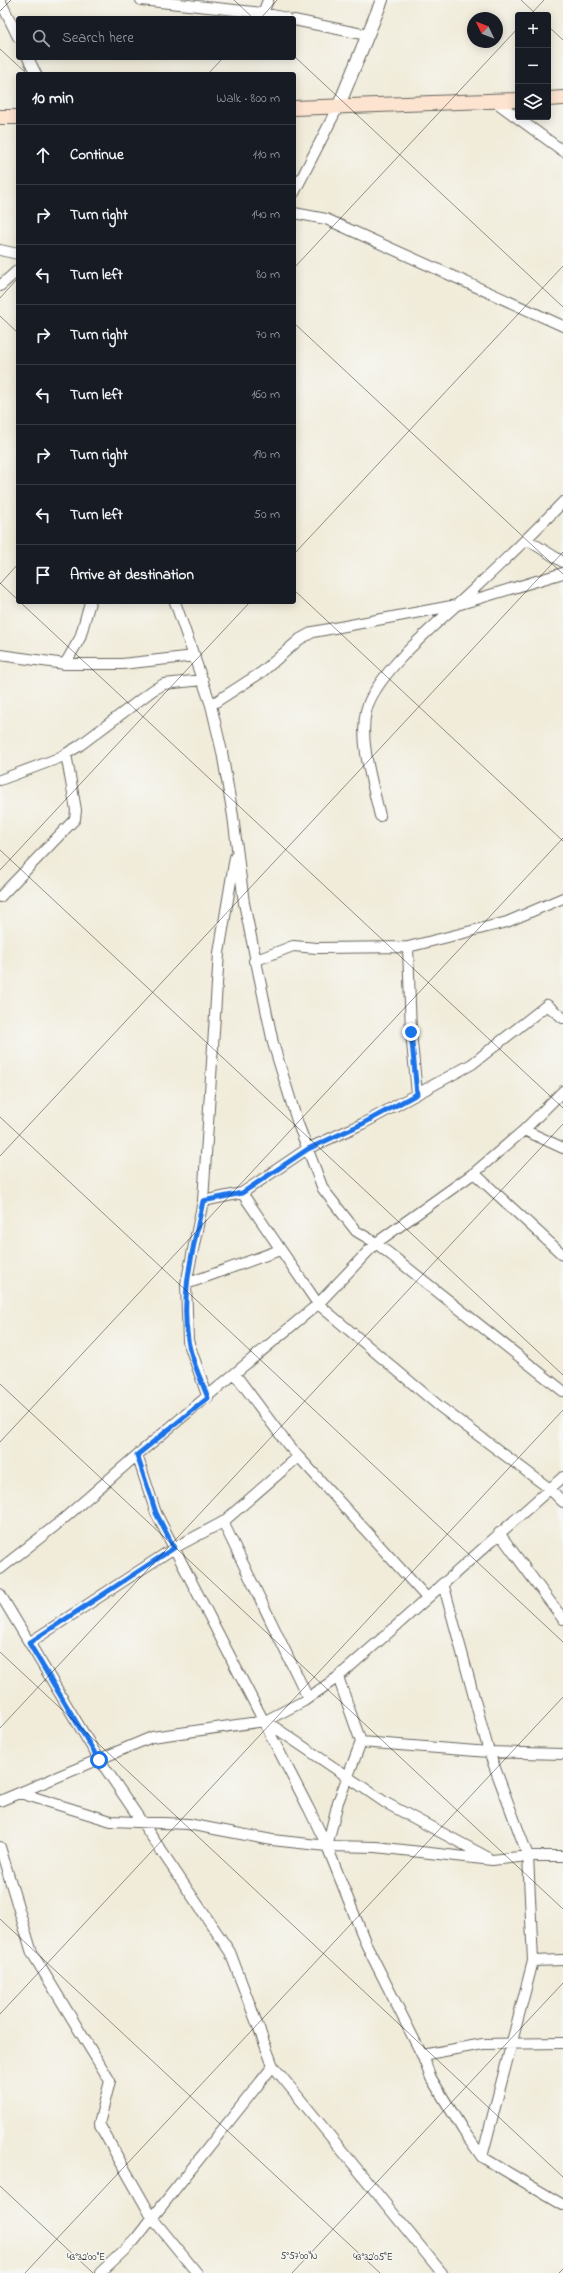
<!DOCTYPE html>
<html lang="en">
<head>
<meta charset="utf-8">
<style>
	body { margin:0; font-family:"Indie Flower",sans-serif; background:#20242c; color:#f1f3f6 }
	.controls { position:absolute; right:12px; top:12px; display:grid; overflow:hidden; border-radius:4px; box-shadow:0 2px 10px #0003 }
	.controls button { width:36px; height:36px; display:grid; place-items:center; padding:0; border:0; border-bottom:1px solid #363941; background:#171b24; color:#f1f3f6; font:20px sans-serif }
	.compass { position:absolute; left:467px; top:12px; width:36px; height:36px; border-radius:50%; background:#171b24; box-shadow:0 2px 10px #0003; rotate:313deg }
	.stop { position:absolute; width:12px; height:12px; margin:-9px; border:3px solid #1a73e8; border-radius:50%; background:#fff }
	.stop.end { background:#1a73e8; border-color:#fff; box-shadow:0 1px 4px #0008 }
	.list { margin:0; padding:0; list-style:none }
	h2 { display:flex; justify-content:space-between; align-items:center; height:52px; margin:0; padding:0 16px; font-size:17px }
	h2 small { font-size:13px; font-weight:400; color:#9ea1a6 }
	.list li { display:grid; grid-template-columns:26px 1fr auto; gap:12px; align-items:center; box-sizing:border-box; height:60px; padding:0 16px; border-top:1px solid #363941 }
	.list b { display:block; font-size:15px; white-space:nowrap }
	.list em { font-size:13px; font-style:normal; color:#9ea1a6 }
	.icon { flex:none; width:22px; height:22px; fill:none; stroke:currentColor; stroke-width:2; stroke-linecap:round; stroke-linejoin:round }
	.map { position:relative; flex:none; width:563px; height:2273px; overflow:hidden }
	.search { position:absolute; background:#171b24; box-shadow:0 2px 10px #0003; left:16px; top:16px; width:280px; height:44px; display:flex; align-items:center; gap:10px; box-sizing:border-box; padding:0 14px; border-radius:4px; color:#9ea1a6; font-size:15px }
	.panel { position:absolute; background:#171b24; box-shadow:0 2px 10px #0003; left:16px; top:72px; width:280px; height:532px; border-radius:4px }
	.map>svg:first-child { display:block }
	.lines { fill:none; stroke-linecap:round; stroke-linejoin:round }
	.minor-casing { stroke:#67655e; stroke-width:12 }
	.tertiary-casing { stroke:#67655e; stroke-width:14 }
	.secondary-casing { stroke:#67655e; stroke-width:16 }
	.minor { stroke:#fff; stroke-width:10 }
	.tertiary { stroke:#fff; stroke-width:12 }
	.secondary { stroke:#fde4d1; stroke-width:14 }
	.route { stroke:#1a73e8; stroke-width:5 }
	.ticks { fill:none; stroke:#1c1c1c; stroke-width:1; stroke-opacity:0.45 }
	.ticks-label { font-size:10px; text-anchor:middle; fill:#1c1c1c; stroke:#f6f6f2; stroke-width:3; stroke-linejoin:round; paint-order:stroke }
</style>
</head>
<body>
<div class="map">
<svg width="563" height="2273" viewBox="0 0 563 2273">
	<rect width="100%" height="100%" fill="#f6f6f2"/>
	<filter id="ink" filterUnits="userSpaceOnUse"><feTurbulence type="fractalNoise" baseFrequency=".025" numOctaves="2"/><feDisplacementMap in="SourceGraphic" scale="8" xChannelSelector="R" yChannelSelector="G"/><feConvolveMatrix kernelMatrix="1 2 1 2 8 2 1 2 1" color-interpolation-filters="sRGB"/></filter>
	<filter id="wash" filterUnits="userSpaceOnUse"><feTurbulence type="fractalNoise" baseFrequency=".012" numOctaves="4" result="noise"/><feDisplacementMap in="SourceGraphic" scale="16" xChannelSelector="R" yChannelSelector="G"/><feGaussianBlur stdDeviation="0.9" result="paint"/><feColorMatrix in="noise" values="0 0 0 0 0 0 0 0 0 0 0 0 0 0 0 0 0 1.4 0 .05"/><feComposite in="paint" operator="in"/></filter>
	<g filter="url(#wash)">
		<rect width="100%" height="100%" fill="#f1ecda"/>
	</g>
	<g filter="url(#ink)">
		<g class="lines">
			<defs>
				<path id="minor" d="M0 0 18 37
					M141 0 263 13 286 18
					M263 13 268 0
					M294 20 367 35
					M28 58 36 74
					M493 100 563 151
					M294 193 339 105
					M294 213 326 219 563 326
					M0 250 18 254
					M0 286 18 270
					M526 539 563 562
					M175 602 211 705 222 752 233 816 244 903 273 1043 298 1124 323 1189 356 1231 376 1243 563 1391
					M0 655 65 664H122L195 656
					M65 664 80 638 90 602
					M211 705 262 672 300 639 313 632 457 605 563 573
					M0 780 59 758 79 746 153 690 164 684 203 680
					M380 816C373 785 359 742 366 711 376 671 444 618 474 589 504 561 534 532 563 502
					M0 897 75 819 76 810 66 754
					M408 947 411 1032 417 1094
					M254 961 293 946 317 948 408 947 507 922 563 898
					M524 1130 563 1148
					M474 1173 563 1255
					M242 1193 318 1304 439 1406 550 1489 563 1502
					M203 1201 242 1193 307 1149 362 1124 472 1064 547 1005 563 1018
					M186 1284 280 1250
					M235 1374 288 1445 427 1598
					M208 1398 188 1341 186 1284 203 1201 219 953 235 857
					M137 1455 156 1513 309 1809 327 1846 366 1944 422 2055 431 2078 463 2130 482 2157 563 2205
					M298 1457 223 1522 308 1698
					M499 1533 563 1619
					M0 1569 60 1522 137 1455 318 1304 376 1243 474 1173 524 1130 563 1091
					M443 1583 489 1752 528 1856 533 1961 482 2157
					M0 1594 99 1759 230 1952 273 2066 442 2273
					M29 1643 174 1548 223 1522
					M267 1722 386 1803 487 1857
					M361 1742 489 1752 563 1754
					M20 1793 111 1821 188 1824 272 1840 327 1846 376 1847 492 1860 528 1856H563
					M0 1801 152 1737 265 1721 304 1701 338 1677 395 1627 563 1477
					M327 1846 338 1802 361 1742 338 1677
					M0 1847 32 1953 110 2081 99 2124 153 2219 197 2273
					M533 1961 563 1960
					M422 2055 483 2044 563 2043
					M100 2273 134 2241 273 2066"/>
				<path id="tertiary" d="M339 105 382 0"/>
				<path id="secondary" d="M548 99 563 98
					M294 108 518 100
					M0 117H18"/>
			</defs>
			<!-- minor casing -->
			<use href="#minor" class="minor-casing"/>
			<!-- tertiary casing -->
			<use href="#tertiary" class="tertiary-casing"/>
			<!-- secondary casing -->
			<use href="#secondary" class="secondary-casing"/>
			<!-- minor -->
			<use href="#minor" class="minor"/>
			<!-- tertiary -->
			<use href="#tertiary" class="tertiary"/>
			<!-- secondary -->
			<use href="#secondary" class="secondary"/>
		</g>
	</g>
	<g class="lines" filter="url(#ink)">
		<!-- route -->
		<path class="route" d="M99 1760 29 1643 174 1548 156 1513 137 1455 208 1398C201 1379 191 1360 188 1340 180 1293 194 1246 203 1201L242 1193 308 1149 362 1124 417 1094 411 1032"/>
	</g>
	<!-- ticks -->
	<path class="ticks" d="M234 0 253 18M521 0 537 15M0 11 11 0M530 15 544 0M261 18 277 0M548 26 563 40M0 49 27 74M294 56 563 307M208 74 223 58M294 268 518 28M0 298 18 278M0 316 18 333M294 323 563 574M294 554 563 266M0 583 18 600M0 584 18 564M294 590 563 841M20 602 563 1108M0 850 563 1375M0 870 250 602M0 1117 563 1642M0 1156 563 552M0 1384 563 1909M0 1442 563 838M0 1652 563 2177M0 1728 563 1124M0 1919 380 2273M0 2014 563 1410M0 2186 93 2273M25 2273 563 1697M292 2273 563 1983M559 2273 563 2269"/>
	<g class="ticks-label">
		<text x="299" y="2259">5°57'00"N</text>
		<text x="86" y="2260">43°32'00"E</text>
		<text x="373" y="2260">43°32'05"E</text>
	</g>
</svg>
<div class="controls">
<button>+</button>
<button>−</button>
<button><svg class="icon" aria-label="layers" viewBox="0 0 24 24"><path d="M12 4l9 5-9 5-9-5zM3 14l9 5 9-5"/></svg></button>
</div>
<svg class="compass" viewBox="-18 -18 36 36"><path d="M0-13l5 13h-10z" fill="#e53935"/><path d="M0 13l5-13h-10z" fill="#9ea1a6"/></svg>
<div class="stop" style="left:99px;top:1760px"></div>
<div class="stop end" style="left:411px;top:1032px"></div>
<div class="search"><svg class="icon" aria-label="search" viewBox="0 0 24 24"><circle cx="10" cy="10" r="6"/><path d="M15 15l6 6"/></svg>Search here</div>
<section class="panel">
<h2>10 min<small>Walk · 800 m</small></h2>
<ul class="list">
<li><svg class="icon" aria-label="ahead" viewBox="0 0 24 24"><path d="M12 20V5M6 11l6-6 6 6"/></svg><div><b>Continue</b></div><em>110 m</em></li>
<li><svg class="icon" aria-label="right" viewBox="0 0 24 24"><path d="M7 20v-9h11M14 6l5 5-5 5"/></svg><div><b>Turn right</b></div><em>140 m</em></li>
<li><svg class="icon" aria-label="left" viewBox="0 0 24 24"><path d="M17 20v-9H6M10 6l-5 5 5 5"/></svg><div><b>Turn left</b></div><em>80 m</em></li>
<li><svg class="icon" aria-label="right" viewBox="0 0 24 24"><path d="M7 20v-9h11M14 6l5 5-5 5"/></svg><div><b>Turn right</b></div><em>70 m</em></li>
<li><svg class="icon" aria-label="left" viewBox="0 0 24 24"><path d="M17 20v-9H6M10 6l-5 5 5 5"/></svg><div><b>Turn left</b></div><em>160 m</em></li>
<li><svg class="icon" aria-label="right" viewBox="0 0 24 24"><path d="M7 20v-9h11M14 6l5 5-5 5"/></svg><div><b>Turn right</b></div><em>190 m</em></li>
<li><svg class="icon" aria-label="left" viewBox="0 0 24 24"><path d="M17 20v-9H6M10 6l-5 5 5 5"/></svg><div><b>Turn left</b></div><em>50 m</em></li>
<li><svg class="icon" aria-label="arrive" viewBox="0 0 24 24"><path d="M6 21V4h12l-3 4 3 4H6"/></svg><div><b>Arrive at destination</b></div></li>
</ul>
</section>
</div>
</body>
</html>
